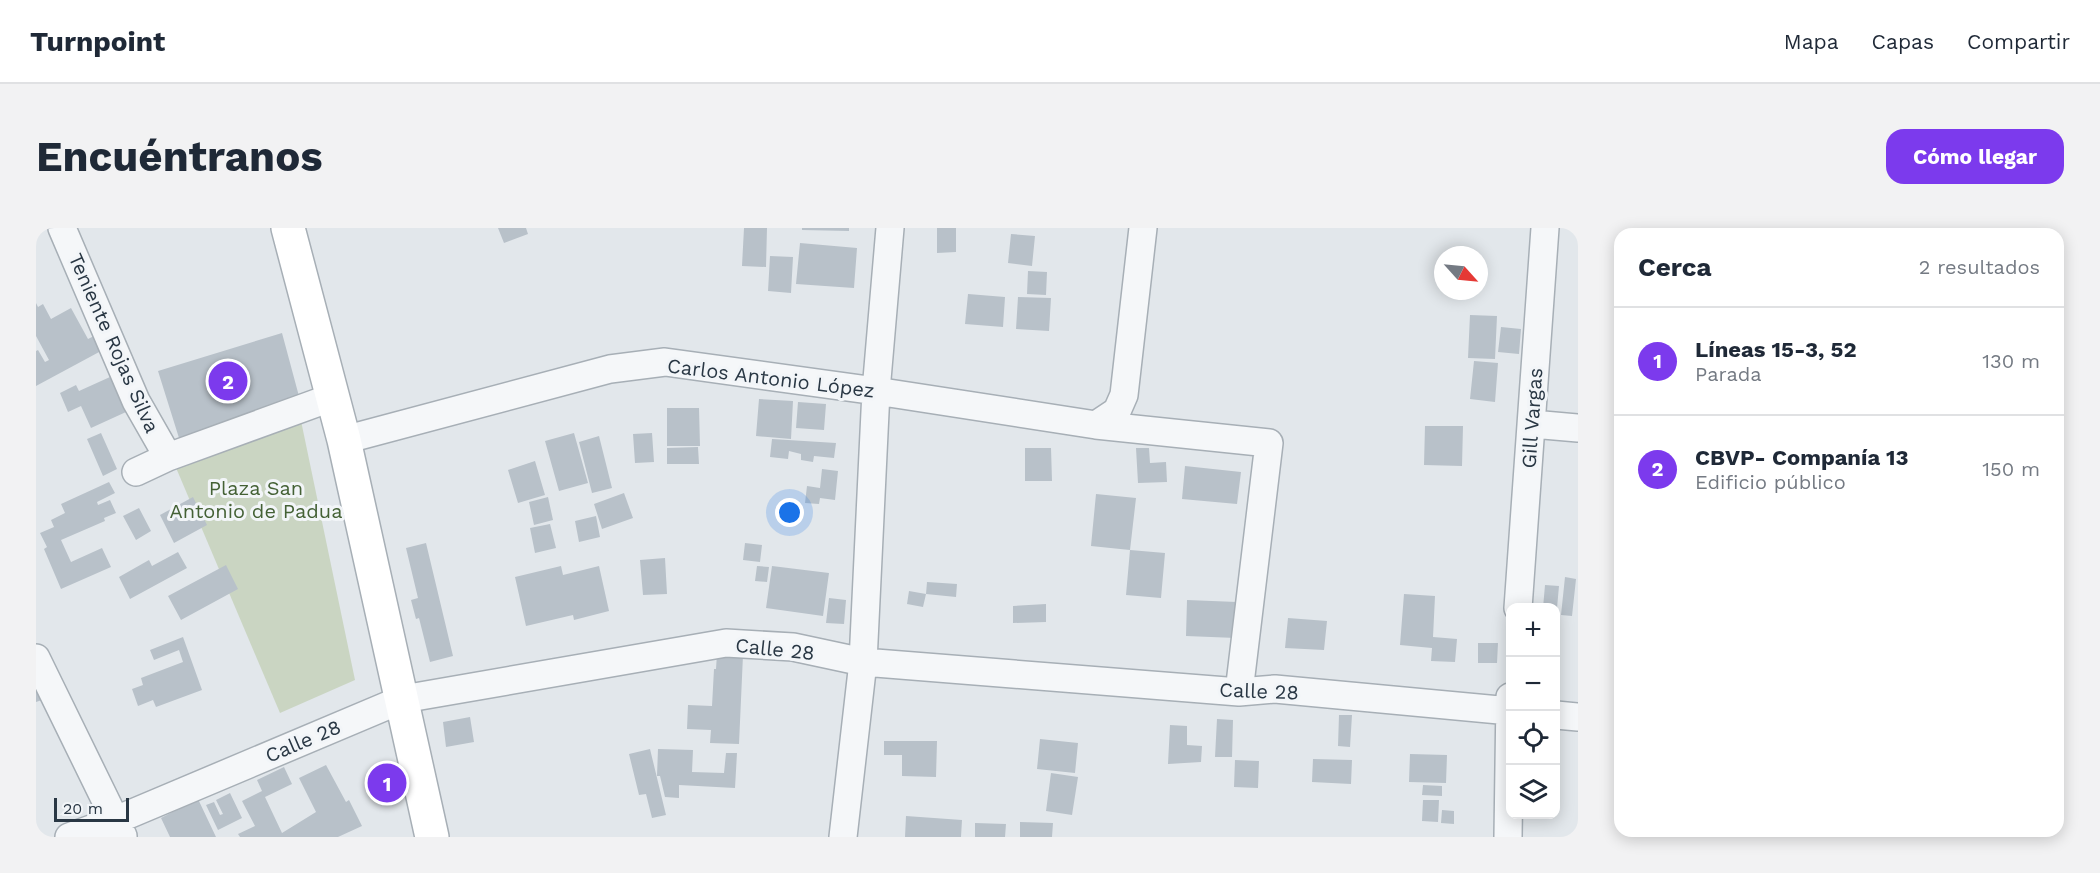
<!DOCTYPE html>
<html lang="es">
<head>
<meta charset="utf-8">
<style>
	body { margin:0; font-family:"Work Sans",sans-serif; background:#f2f2f3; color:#1f2937 }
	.controls { position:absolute; right:18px; bottom:18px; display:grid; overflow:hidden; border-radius:12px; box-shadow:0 3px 15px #0003 }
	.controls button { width:54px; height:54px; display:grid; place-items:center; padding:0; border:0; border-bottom:2px solid #e0e1e3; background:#fff; color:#1f2937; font:30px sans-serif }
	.compass { position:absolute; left:1398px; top:18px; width:54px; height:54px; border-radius:50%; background:#fff; box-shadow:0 3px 15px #0003; rotate:117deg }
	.scale { position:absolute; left:18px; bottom:15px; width:75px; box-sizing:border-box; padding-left:6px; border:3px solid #293744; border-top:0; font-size:16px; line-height:21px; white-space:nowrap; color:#293744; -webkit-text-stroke:4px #f2f5f8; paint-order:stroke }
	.you { position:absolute; left:754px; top:285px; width:21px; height:21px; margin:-15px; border:4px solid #fff; border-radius:50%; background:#1a73e8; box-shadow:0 0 0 9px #1a73e833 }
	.badge { display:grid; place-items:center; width:39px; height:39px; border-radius:50%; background:#7c3aed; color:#fff; font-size:20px; font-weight:700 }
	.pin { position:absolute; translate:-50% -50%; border:3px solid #fff; box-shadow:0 2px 6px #0006 }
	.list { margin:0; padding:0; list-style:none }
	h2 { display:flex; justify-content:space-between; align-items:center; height:78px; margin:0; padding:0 24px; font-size:26px }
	h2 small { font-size:20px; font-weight:400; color:#747a83 }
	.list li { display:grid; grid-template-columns:39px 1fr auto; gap:18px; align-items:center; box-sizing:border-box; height:108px; padding:0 24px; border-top:2px solid #e0e1e3 }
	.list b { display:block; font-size:22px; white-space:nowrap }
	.list p { margin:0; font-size:20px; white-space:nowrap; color:#747a83 }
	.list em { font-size:20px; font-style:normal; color:#747a83 }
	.icon { flex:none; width:33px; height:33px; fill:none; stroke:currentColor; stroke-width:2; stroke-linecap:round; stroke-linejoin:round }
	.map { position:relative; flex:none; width:1542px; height:609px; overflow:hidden; border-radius:18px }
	header { display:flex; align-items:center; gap:36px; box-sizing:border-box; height:84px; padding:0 30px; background:#fff; border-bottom:2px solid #e0e1e3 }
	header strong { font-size:28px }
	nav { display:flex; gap:33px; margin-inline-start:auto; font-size:21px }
	.intro { display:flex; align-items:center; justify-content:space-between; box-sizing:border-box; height:144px; padding:0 36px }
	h1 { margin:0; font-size:42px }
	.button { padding:15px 27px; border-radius:18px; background:#7c3aed; color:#fff; font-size:21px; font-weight:700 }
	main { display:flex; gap:36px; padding:0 36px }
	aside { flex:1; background:#fff; border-radius:18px; box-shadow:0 3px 15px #0003 }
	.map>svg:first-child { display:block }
	.green { fill:#cad5c2 }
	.building { fill:#b8c1c9 }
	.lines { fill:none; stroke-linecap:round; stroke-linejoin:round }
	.street-casing { stroke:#a7afb6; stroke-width:30 }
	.secondary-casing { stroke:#a7afb6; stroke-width:36 }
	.street { stroke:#f5f7f9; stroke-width:27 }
	.secondary { stroke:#fff; stroke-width:33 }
	.labels { text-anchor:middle; stroke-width:6; stroke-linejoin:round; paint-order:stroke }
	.street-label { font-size:20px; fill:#293744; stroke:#f2f5f8 }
	.park-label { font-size:20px; fill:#446135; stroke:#f2f5f8 }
</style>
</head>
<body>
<header>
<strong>Turnpoint</strong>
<nav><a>Mapa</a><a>Capas</a><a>Compartir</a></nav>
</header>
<div class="intro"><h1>Encuéntranos</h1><a class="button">Cómo llegar</a></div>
<main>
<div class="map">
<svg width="1542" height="609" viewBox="0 0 1542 609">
	<rect width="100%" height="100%" fill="#e2e7eb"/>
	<!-- green -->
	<path class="green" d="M264 188 319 452 244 485 138 235Z"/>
	<!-- building -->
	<path class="building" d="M462 0H490L492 6 468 15Z
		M708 0H731L730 39 706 38Z
		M766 0H813V3L766 2Z
		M901 0H920V24L901 25Z
		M975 6 999 8 996 38 972 35Z
		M764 15 821 20 818 60 760 56Z
		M734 28 757 29 755 65 732 63Z
		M992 43 1011 44 1010 67 991 66Z
		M932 66 969 69 967 99 929 96Z
		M982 69 1015 70 1013 103 980 101Z
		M0 75 2 79 7 76 15 91 35 80 52 111 58 108 65 123 0 158V123L2 122 9 134 13 132 0 108Z
		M1434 87 1461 88 1459 131 1432 130Z
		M1465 99 1485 101 1483 126 1462 124Z
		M246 105 264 172 143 210 122 143Z
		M1438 133 1462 135 1459 174 1434 171Z
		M74 149 90 184 55 200 45 178 32 184 24 165 40 157 43 163Z
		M723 171 757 173 755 211 720 208Z
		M762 174 790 176 788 202 760 200Z
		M631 180H663L664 218H631Z
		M1389 198H1427L1426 238 1388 237Z
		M65 205 81 241 67 248 51 211Z
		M538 205 552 255 523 263 509 213Z
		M616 205 618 234 599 235 597 206Z
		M563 208 576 260 556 265 543 214Z
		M736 211 800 215 798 230 778 228 777 234 765 232V226L753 223 752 231 734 229Z
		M662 219 663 236H631V220Z
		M989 220H1015L1016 253H989Z
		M1100 220H1113L1114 235 1130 234 1131 254 1102 255Z
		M499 233 509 267 482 275 472 242Z
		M1149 238 1205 244 1201 276 1146 271Z
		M786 241 802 243 799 272 784 270 783 276 769 275 771 258 784 260Z
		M73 254 79 265 61 274 62 277 74 272 80 285 68 290 69 293 25 312 35 334 66 320 75 339 25 361 8 321 11 319 4 305 18 299 15 292 29 285 25 276Z
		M588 265 597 290 566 301 558 276Z
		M1060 266 1100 270 1094 322 1055 318Z
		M157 269 171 297 138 315 124 287Z
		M512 269 517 292 498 297 493 274Z
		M103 280 115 303 100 312 87 288Z
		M560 288 564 309 543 314 539 293Z
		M514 296 520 320 499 325 494 300Z
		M390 315 417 428 394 434 383 390 380 391 375 372 382 370 370 320Z
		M709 315 726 317 724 334 707 332Z
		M1094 322 1129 325 1125 370 1090 367Z
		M142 324 151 340 94 371 83 349 113 332 116 338Z
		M629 330 631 366 607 367 604 332Z
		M190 337 202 361 145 392 132 368Z
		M525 338 527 347 563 338 573 383 538 392 537 387 490 398 479 349Z
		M721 338 733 339 731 354 719 353Z
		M736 338 793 345 787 388 730 380Z
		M1529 349 1540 351 1536 388 1525 387Z
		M891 354 921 356 920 369 890 366Z
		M1509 357 1523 358 1521 380H1507Z
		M873 363 890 366 887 379 871 376Z
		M1368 366 1399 368 1397 409 1421 411 1419 434 1395 433 1396 420 1364 417Z
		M793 370 810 372 808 396 790 395Z
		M1151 372 1201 374 1200 410 1150 408Z
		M1010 376V394L977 395V378Z
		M1252 390 1291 393 1288 422 1249 420Z
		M147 409 166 462 120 479 117 472 102 478 96 461 107 457 105 450 147 434 143 422 118 432 114 422Z
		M1442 415H1462L1461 435H1442Z
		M681 426 707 427 703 516 674 515 675 502 651 501 652 477 676 478 678 441H680Z
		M0 459 6 472 0 474Z
		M1303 487H1316L1314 519 1302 518Z
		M434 489 438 514 410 519 407 494Z
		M1181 491 1197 492 1196 529H1179Z
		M1134 497 1151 498V517L1166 518 1165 534 1132 536Z
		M1004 511 1042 515 1039 545 1001 541Z
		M848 513H901L900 549 866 548V527H848Z
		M614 521 630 587 616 590 610 566 603 567 593 526Z
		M622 521 657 522 656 544 688 545 690 525H701L699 560 643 557V570L629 569 624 548H621Z
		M1374 526 1411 527 1410 555 1373 554Z
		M1277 531 1316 532 1315 556 1276 554Z
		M1199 532 1223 533 1222 560 1198 559Z
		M290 537 310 574 313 572 326 598 302 609H204L202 606 219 598 206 573 226 563 221 552 248 539 256 556 229 569 246 605 280 584 263 550Z
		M1015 545 1042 549 1036 587 1010 583Z
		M1387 557 1406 558V568L1386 567Z
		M194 565 206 590 182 602 170 577 178 574 184 587 187 586 180 572Z
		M162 571 180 609H134L125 590Z
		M1387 572H1403L1402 594 1386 593Z
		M1406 582 1418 583V596L1405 595Z
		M870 588 926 592 925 609H869Z
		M984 594 1017 595 1016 609H984Z
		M939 595 970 596 969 609H939Z"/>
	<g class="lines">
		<defs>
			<path id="street" d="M26 0 100 173 132 229
				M1496 196 1542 200
				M1060 197 1081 183 1088 167 1107 0
				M308 212 574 141 629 134 840 163 1060 197 1233 215 1203 464
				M100 244 132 229 297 169
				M1482 380 1509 0
				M0 430 87 608
				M1520 487 1542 489
				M33 609 80 592 367 471 690 415 757 419 827 434 1203 464 1239 461 1474 483
				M807 609 827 434 840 163 854 0
				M1472 609 1474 469"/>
			<path id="secondary" d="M252 0 308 212 396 609"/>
		</defs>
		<!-- street casing -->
		<use href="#street" class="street-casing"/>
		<!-- secondary casing -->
		<use href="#secondary" class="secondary-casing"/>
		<!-- street -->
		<use href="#street" class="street"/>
		<!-- secondary -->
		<use href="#secondary" class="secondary"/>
	</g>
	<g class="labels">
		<!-- street labels -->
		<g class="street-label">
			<text transform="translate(78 115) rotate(66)" y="7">Teniente Rojas Silva</text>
			<text transform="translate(735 150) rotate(7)" y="7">Carlos Antonio López</text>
			<text transform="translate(1496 190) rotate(-86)" y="7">Gill Vargas</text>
			<text transform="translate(739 421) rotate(6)" y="7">Calle 28</text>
			<text transform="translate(1223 463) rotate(2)" y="7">Calle 28</text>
			<text transform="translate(267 513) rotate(-23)" y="7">Calle 28</text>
		</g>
		<!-- park labels -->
		<g class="park-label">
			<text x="220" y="267">Plaza San<tspan x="220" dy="23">Antonio de Padua</tspan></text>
		</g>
	</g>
</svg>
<div class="controls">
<button>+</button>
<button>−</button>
<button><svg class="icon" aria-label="locate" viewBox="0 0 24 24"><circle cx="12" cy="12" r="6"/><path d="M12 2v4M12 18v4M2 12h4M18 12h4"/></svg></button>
<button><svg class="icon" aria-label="layers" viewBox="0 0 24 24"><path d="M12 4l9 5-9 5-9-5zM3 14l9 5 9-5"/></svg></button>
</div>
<svg class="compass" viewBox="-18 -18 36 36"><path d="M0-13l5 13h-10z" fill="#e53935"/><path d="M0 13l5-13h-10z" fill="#747a83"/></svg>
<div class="scale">20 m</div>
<div class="you"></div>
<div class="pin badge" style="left:351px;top:555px">1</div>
<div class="pin badge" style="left:192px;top:153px">2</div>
</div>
<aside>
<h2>Cerca<small>2 resultados</small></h2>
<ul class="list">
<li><span class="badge">1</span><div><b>Líneas 15-3, 52</b><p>Parada</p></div><em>130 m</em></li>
<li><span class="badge">2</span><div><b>CBVP- Companía 13</b><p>Edificio público</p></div><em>150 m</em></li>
</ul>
</aside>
</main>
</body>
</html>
